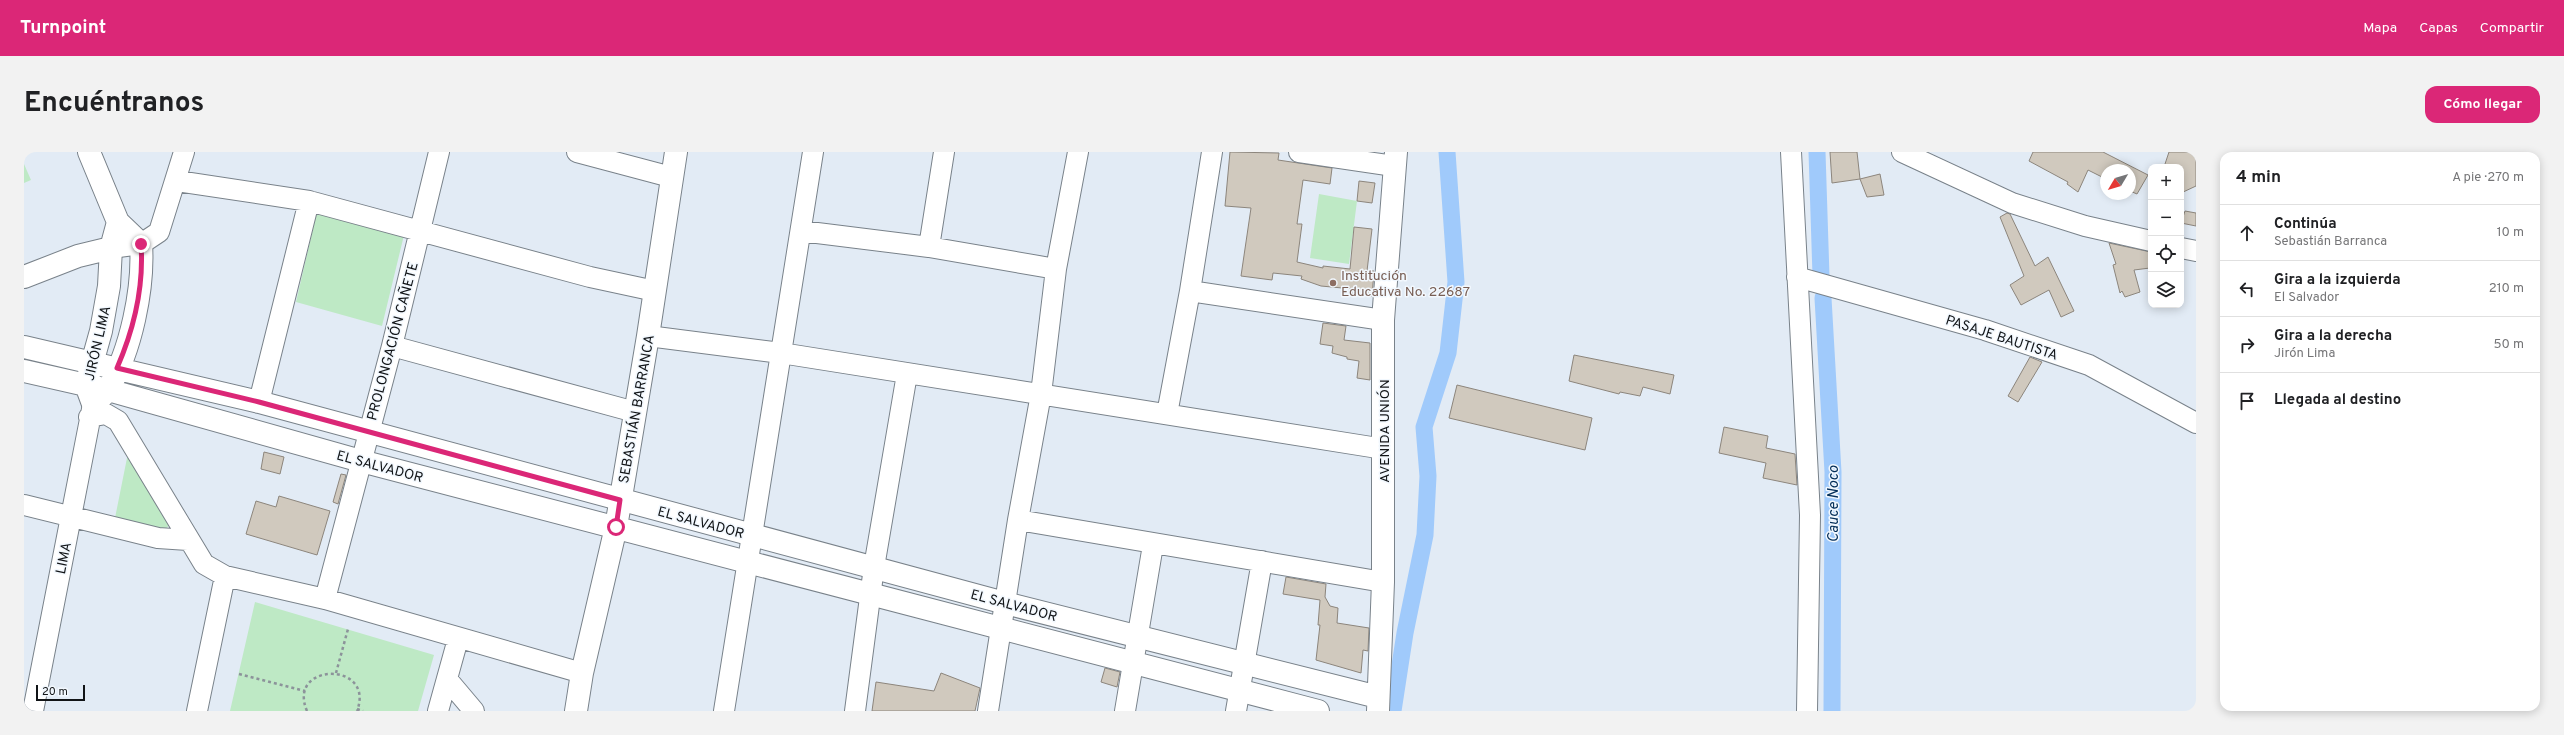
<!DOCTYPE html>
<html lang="es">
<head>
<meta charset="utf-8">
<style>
	body { margin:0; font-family:Overpass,sans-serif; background:#f2f2f2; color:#202124 }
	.controls { position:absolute; right:12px; top:12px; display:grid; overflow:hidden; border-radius:8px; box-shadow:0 2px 10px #0003 }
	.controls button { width:36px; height:36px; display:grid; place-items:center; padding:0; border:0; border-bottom:1px solid #e0e0e0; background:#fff; color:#202124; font:20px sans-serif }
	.compass { position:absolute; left:2076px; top:12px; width:36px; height:36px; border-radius:50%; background:#fff; box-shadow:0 2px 10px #0003; rotate:232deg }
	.scale { position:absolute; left:12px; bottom:10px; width:49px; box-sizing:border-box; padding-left:4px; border:2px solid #111417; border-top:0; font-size:11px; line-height:14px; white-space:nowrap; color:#111417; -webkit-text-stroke:3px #f2f8fe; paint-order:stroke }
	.stop { position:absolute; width:12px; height:12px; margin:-9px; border:3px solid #db2777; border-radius:50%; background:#fff }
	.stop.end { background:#db2777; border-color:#fff; box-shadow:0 1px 4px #0008 }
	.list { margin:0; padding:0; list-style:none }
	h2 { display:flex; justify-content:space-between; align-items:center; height:52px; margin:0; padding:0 16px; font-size:17px }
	h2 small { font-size:13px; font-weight:400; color:#757577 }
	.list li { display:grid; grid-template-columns:26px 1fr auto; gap:12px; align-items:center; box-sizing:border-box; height:56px; padding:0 16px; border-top:1px solid #e0e0e0 }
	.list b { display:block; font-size:15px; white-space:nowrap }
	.list p { margin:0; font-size:13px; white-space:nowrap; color:#757577 }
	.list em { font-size:13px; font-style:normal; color:#757577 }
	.icon { flex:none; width:22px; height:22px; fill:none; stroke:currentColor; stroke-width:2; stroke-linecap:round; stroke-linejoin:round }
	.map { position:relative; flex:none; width:2172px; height:559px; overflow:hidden; border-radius:12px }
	header { display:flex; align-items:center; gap:24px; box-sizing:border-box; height:56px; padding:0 20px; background:#db2777; color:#fff }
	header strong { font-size:19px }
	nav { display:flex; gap:22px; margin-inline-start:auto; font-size:14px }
	.intro { display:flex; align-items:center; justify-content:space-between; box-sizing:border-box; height:96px; padding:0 24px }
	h1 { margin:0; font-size:28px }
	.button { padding:10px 18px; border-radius:12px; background:#db2777; color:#fff; font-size:14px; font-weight:700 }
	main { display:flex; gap:24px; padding:0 24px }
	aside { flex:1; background:#fff; border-radius:12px; box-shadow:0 2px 10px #0003 }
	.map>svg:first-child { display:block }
	.green { fill:#bee9c5 }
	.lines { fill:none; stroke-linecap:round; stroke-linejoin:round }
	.canal { stroke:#a0cafb; stroke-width:17 }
	.building { fill:#d0c9be; stroke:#8c857c }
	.street-casing { stroke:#79828a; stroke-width:22 }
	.secondary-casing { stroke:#79828a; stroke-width:24 }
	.path { stroke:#8c939a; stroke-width:2.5; stroke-dasharray:3 3; stroke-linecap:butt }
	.street { stroke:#fff; stroke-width:20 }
	.secondary { stroke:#fff; stroke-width:22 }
	.route { stroke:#db2777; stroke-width:5 }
	.education-dot { fill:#8d6e63; stroke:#f2f8fe; stroke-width:1.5 }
	.labels { text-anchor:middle; stroke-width:3; stroke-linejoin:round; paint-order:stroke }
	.education-label { font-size:14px; fill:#785e54; stroke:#f2f8fe; text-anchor:start }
	.street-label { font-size:14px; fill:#111417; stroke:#f2f8fe }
	.water-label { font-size:15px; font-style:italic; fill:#032e59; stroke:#f2f8fe }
</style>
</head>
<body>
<header>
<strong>Turnpoint</strong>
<nav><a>Mapa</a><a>Capas</a><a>Compartir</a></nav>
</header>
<div class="intro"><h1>Encuéntranos</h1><a class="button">Cómo llegar</a></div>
<main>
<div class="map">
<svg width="2172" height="559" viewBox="0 0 2172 559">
	<rect width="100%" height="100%" fill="#e2ebf5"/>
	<!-- green -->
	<path class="green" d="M0 12 7 28 0 31Z
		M1295 42 1333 49 1325 112 1286 106Z
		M293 59 380 83 358 174 272 150Z
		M111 301 146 373 140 378 91 366 103 306Z
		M231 450 410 503 394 559H206Z"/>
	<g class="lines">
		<!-- canal -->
		<path class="canal" d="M1793 0 1797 124
			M1799 146 1809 320 1808 559
			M1369 559 1381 481 1401 383 1404 324 1400 275 1424 201 1432 130 1423 0"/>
	</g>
	<!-- building -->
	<path class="building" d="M1206 0 1255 1 1254 8 1308 16 1306 32 1279 28 1273 72H1278L1273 110 1299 116V114L1326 117 1330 75 1348 77 1343 119H1350L1348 144 1329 142V137L1297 134 1277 127 1278 124 1249 121 1248 128 1217 124 1227 56 1201 54Z
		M1806 0H1833L1836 27 1808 31Z
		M2009 0H2079L2124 23 2113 42 2106 39V18H2082V27L2064 18 2054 40 2043 32 2044 30 2005 9Z
		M2145 0H2172V34L2157 41V15H2140Z
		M1856 22 1860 43 1843 45 1836 27Z
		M1335 29 1351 31 1348 51 1333 49Z
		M2161 59 2172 61V74L2157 71Z
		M1983 61 1986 62 2011 114 2024 105 2050 159 2037 165 2025 138 1997 153 1986 133 2000 124 1976 65Z
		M2085 91 2127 100 2126 116 2110 118 2116 140 2101 145 2098 139 2096 141 2089 113 2092 112Z
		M1299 171 1322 174 1320 188 1346 191V228L1333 226 1335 209 1323 207V205L1308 201 1309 194 1296 192Z
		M1550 203 1650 223 1646 242 1619 235 1616 244 1596 240 1595 242 1545 229Z
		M2006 205 2018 210 1994 250 1984 244Z
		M1433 233 1568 266 1561 298 1425 266Z
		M1700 275 1744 284 1742 296 1771 302 1773 333 1739 326 1742 311 1695 301Z
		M240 300 260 305 256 322 237 317Z
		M317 322 322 323 314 352 309 350Z
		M255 344 306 359 293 403 222 382 232 349 252 355Z
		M1262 425 1302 432 1301 445 1306 454 1314 456 1313 471 1345 476 1344 499 1339 498 1337 521 1292 508 1296 473H1294L1296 448 1259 442Z
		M1081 516 1096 520 1093 535 1077 530Z
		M917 521 956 536 951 559H848L852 530 910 539Z"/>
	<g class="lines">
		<defs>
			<path id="street" d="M553 0 647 25
				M1275 0 1370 14
				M1767 0 1786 363 1783 559
				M1878 0 1988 51 2061 74 2127 89
				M153 29 285 49 566 125 631 139
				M777 79 905 95 1032 117
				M905 95 920 0
				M87 96 117 92 135 80 160 0
				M2157 96 2172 99
				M1773 125 1961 178 2065 213 2172 271
				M1166 139 1359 168
				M624 184 757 201 1360 297
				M368 194 611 260
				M235 250 285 49
				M1143 262 1166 139 1188 0
				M65 265 82 262 94 269 180 412 201 424 301 447 558 521
				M0 353 134 386 164 388
				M994 368 1359 430
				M301 447 368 194 415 0
				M423 527 450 559
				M9 559 69 252
				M173 559 201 424
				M414 559 434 487
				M700 559 789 0
				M831 559 850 415 883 222
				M964 559 994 368 1017 242 1032 117 1054 0
				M1101 559 1129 393
				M1212 559 1238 409"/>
			<path id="secondary" d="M65 0 94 70 117 92C120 136 107 199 84 237 81 243 74 248 69 252L62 233 77 179 85 134 87 96 94 70
				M0 125 54 104 87 96
				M0 195 235 250 981 451 1354 545
				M0 219 84 238 337 309 1294 559
				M552 559 558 521 592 375 624 184 652 0
				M1354 559 1359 430V168L1372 0"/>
		</defs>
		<!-- street casing -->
		<use href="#street" class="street-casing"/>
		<!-- secondary casing -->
		<use href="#secondary" class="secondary-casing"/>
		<!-- path -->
		<path class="path" d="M312 521 324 477
			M215 522 281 539
			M333 557 339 559
			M283 559C262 510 352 509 333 559"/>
		<!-- street -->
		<use href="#street" class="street"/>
		<!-- secondary -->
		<use href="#secondary" class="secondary"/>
	</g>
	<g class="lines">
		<!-- route -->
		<path class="route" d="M117 92C120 135 110 177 93 216L235 250 596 348 592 375"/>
	</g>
	<!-- markers -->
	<circle class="education-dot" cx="1309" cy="131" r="4"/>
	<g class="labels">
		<!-- education labels -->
		<g class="education-label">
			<text x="1317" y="128">Institución<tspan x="1317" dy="16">Educativa No. 22687</tspan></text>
		</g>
		<!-- street labels -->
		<g class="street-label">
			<text transform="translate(1978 185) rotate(18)" y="5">PASAJE BAUTISTA</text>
			<text transform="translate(368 189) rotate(-75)" y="5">PROLONGACIÓN CAÑETE</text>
			<text transform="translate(73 191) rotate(-77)" y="5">JIRÓN LIMA</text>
			<text transform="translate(612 257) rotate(-80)" y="5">SEBASTIÁN BARRANCA</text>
			<text transform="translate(1360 279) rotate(-90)" y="5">AVENIDA UNIÓN</text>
			<text transform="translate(356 314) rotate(15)" y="5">EL SALVADOR</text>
			<text transform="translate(677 370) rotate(15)" y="5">EL SALVADOR</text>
			<text transform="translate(39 406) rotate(-79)" y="5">LIMA</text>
			<text transform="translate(990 453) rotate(15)" y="5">EL SALVADOR</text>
		</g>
		<!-- water labels -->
		<g class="water-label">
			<text transform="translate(1809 352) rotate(-90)" y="5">Cauce Noco</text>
		</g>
	</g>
</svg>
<div class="controls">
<button>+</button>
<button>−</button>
<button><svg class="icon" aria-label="locate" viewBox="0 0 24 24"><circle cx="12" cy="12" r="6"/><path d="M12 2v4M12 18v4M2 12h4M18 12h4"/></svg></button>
<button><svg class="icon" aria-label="layers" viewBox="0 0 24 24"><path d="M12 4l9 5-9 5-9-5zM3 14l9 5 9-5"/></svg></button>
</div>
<svg class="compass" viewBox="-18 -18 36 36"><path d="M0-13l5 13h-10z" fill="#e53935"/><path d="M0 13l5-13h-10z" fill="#757577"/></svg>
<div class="scale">20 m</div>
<div class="stop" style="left:592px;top:375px"></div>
<div class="stop end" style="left:117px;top:92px"></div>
</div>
<aside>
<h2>4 min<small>A pie · 270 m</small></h2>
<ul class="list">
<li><svg class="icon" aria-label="ahead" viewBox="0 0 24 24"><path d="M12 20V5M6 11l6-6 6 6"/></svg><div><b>Continúa</b><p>Sebastián Barranca</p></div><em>10 m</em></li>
<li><svg class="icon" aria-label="left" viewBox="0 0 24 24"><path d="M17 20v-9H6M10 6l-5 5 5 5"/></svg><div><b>Gira a la izquierda</b><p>El Salvador</p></div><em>210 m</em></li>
<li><svg class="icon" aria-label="right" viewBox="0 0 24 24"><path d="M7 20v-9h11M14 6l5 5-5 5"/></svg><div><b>Gira a la derecha</b><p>Jirón Lima</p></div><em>50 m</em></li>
<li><svg class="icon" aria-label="arrive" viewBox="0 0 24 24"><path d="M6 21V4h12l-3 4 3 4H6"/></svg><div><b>Llegada al destino</b></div></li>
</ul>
</aside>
</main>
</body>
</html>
